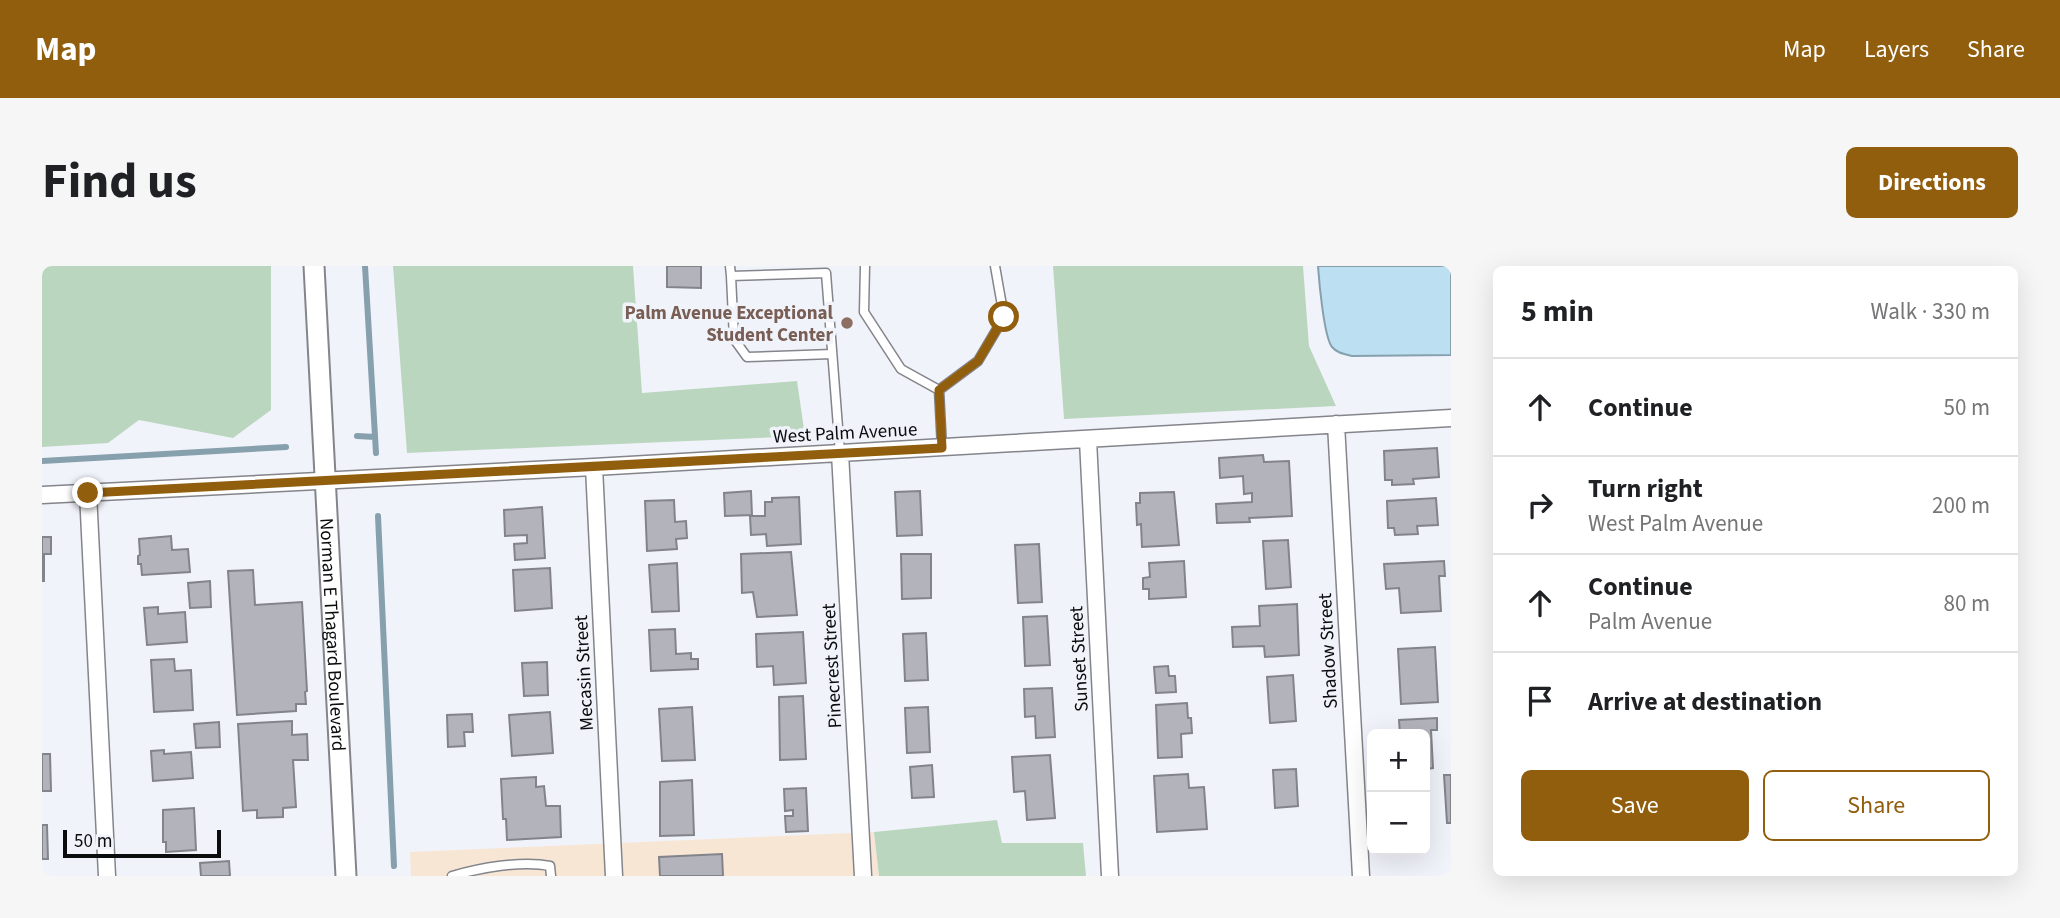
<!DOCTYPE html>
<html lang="en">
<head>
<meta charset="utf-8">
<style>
	body { margin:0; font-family:"Source Sans 3",sans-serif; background:#f6f6f6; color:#202124 }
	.controls { position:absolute; right:21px; bottom:21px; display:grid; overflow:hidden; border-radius:10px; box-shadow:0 7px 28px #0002 }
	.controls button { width:63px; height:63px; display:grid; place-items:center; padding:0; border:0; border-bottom:2px solid #e0e0e0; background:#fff; color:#202124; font:35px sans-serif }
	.scale { position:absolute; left:21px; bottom:18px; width:158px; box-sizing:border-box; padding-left:7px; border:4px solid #0b0c0e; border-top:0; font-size:19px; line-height:24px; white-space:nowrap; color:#0b0c0e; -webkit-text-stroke:5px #f1f3fa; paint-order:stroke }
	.stop { position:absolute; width:21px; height:21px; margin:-16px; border:5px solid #915e0e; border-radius:50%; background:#fff }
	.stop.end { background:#915e0e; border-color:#fff; box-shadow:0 2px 7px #0008 }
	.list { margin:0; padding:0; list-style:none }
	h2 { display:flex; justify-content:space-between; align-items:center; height:91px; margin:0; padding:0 28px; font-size:30px }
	h2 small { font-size:23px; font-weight:400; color:#757577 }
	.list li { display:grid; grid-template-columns:46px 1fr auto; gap:21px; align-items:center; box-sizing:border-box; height:98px; padding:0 28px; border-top:2px solid #e0e0e0 }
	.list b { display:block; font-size:26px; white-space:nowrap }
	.list p { margin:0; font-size:23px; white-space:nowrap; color:#757577 }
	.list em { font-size:23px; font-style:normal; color:#757577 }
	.actions { display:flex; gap:14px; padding:21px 28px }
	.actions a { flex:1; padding:16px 0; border:2px solid #915e0e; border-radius:10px; text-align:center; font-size:24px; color:#915e0e }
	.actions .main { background:#915e0e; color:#fff }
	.icon { flex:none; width:38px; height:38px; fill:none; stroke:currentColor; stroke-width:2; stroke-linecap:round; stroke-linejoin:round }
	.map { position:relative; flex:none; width:1409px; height:610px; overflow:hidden; border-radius:10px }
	header { display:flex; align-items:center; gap:42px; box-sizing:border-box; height:98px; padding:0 35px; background:#915e0e; color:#fff }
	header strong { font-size:33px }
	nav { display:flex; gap:38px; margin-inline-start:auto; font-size:24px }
	.intro { display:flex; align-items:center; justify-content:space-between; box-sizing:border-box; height:168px; padding:0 42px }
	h1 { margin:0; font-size:49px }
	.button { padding:18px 32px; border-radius:10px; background:#915e0e; color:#fff; font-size:24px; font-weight:700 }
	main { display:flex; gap:42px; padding:0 42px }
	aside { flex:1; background:#fff; border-radius:10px; box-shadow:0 7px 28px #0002 }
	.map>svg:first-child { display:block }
	.commercial { fill:#f8e6d5 }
	.green { fill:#bbd6bf }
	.water { fill:#bcdff2; stroke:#87a0ae; stroke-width:2 }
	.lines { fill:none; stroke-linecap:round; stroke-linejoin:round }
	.stream { stroke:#87a0ae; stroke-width:6 }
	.building { fill:#b3b4bb; stroke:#82848a; stroke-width:2 }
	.service-casing { stroke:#83858b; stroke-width:11 }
	.minor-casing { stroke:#83858b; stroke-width:19 }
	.tertiary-casing { stroke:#83858b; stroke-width:23 }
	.service { stroke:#fff; stroke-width:8 }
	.minor { stroke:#fff; stroke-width:16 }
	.tertiary { stroke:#fff; stroke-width:19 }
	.route { stroke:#915e0e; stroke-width:9 }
	.education-dot { fill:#8d6e63; stroke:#f1f3fa; stroke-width:2.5 }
	.labels { text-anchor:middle; stroke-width:7; stroke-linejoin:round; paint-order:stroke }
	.education-label { font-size:19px; font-weight:bold; fill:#785e54; stroke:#f1f3fa; text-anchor:end }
	.street-label { font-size:19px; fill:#0b0c0e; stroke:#f1f3fa }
</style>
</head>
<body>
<header>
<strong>Map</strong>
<nav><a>Map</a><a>Layers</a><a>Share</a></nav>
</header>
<div class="intro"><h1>Find us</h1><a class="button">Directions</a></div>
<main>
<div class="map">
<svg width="1409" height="610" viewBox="0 0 1409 610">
	<rect width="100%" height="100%" fill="#f1f3fa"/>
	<!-- commercial -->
	<path class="commercial" d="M832 566 837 610H369L368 586Z"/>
	<!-- green -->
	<path class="green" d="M0 0H229V144L191 172 97 154 66 177 0 181Z
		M351 0H591L600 127 755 115 763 170 365 187Z
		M1011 0H1261L1267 80 1294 140 1022 153Z
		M955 554 960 577H1041L1044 610H837L832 566Z"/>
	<!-- water -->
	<path class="water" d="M1276 0H1409V89L1310 90C1302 88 1295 87 1290 81 1282 71 1277 15 1276 0Z"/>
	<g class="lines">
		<!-- stream -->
		<path class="stream" d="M323 0 334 187
			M315 170 333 171
			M0 195 244 181
			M336 250 352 600"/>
	</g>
	<!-- building -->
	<path class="building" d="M625 0H659V22L625 21Z
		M1395 182 1397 211 1371 213 1372 218 1350 219V214H1343L1342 185Z
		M1221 189 1222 196 1247 195 1250 250 1207 252 1208 256 1175 257 1174 238 1210 236V227L1202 228 1201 210 1178 212 1177 192Z
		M709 225 710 249 683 250 682 227Z
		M878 225 880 269 855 270 853 226Z
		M1132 226 1137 279 1100 281 1099 258 1095 259 1094 237H1098V227Z
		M757 231 759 278 725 280 724 268 709 269 708 250H723V236H730V232Z
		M1394 232 1396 259 1375 260 1376 268 1353 269 1352 262H1346L1345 235Z
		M632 234 633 256 644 255 645 272 634 273 635 283 605 285 603 235Z
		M500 241 503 292 473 294 472 278 485 277V269L463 270 462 244Z
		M129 270 130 284 146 283 148 306 100 309 99 298H96V290L98 289 97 273Z
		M0 271H9V288H2V315H0Z
		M1246 274 1249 321 1224 323 1221 275Z
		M997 278 1000 336 976 337 973 279Z
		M749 286 755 349 715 351 711 326 700 327 699 288Z
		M859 288H889V332L860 333Z
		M1142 295 1144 331 1107 333V323H1101V312L1108 311 1107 297Z
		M1402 295 1403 310H1397L1399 345 1359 347 1357 322 1344 323 1342 298Z
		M635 297 637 345 610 346 607 299Z
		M508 302 510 342 473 345 471 304Z
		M211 304 213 339 260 336 265 425 263 426 264 438H254V445L195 449 186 305Z
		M168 315 169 341 148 342 146 317Z
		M1255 338 1257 389 1223 391 1222 380 1191 381 1190 361 1218 360 1217 340Z
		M116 341V348L143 346 145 376 105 379 102 342Z
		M1005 350 1008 399 983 400 981 351Z
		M633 363 634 388 649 387V393H656V403L609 405 607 364Z
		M761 366 764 417 732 419 731 400 715 401 714 368Z
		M884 367 886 414 863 415 861 368Z
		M1393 381 1396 436 1359 438 1356 383Z
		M132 393 133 405 149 404 151 444 112 446 109 394Z
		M505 396 506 429 482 430 480 397Z
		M1126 400 1127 410H1133L1134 426 1114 427 1112 401Z
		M1251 409 1254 455 1228 457 1225 411Z
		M1010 422 1013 471 994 472 993 450 983 451 982 423Z
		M761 430 764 493 738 494 737 431Z
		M1145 437 1146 452H1149L1150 467 1139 468 1140 491 1116 492 1114 439Z
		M650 441 653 494 620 495 617 443Z
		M886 441 888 486 865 487 863 442Z
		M508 446 511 487 470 490 467 449Z
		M430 448 431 466H422L423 480 406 481 405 449Z
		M1395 452V464H1389L1391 502 1383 503V468H1358L1357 454Z
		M250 455V469L265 468 266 494H251L254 541 241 542V551L215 552V544L201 545 196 458Z
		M177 456 178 481 154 482 152 458Z
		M122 484V488L149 486 151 512 111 515 109 485Z
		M0 488H8L9 525H0Z
		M1008 489 1013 552 985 554 983 525 972 526 970 491Z
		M890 499 892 531 870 532 868 501Z
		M1254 503 1256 540 1233 542 1231 504Z
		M1146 508 1147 522 1162 521 1165 563 1115 566 1112 510Z
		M1402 509H1409V557H1405Z
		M494 511V521L502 520 504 540H518L519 571 465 574 464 553H461L459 513Z
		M650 514 652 569 618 570V516Z
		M764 522 766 565 744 566 743 550H751V544L743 545 742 523Z
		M152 542 154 584 124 586V576H121V544Z
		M0 559H5L6 593H0Z
		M680 588 681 610H618L617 591Z
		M187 595 188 610H159L158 597Z"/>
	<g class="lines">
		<defs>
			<path id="service" d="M688 0 689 10 784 7 798 187
				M823 0 822 46 859 103 897 124
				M689 10 692 73 705 91 790 88
				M897 124 936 95 962 51 953 0
				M897 124 900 182
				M410 610C437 602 480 594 508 600L509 610"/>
			<path id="minor" d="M1294 158 1319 610
				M1046 174 1068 610
				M798 187 821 610
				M552 201 572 610
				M46 227 65 610
				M0 229 552 201 1409 152"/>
			<g id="tertiary">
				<path id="s1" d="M272 0 304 610"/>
			</g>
		</defs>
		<!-- service casing -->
		<use href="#service" class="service-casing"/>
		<!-- minor casing -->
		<use href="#minor" class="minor-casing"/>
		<!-- tertiary casing -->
		<use href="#tertiary" class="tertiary-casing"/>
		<!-- service -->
		<use href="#service" class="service"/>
		<!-- minor -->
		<use href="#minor" class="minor"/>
		<!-- tertiary -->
		<use href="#tertiary" class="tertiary"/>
	</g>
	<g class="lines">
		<!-- route -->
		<path class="route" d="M46 227 900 182 897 124 936 95 962 51"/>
	</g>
	<!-- markers -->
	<circle class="education-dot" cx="805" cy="57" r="7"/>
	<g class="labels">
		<!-- education labels -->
		<g class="education-label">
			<text x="791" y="53">Palm Avenue Exceptional<tspan x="791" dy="22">Student Center</tspan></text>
		</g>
		<!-- street labels -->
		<g class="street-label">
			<text transform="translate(803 166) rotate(-3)" y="7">West Palm Avenue</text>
			<text dy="7" stroke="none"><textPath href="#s1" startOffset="369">Norman E Thagard Boulevard</textPath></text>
			<text transform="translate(1285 385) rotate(-93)" y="7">Shadow Street</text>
			<text transform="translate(1036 393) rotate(-93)" y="7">Sunset Street</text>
			<text transform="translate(789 400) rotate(-93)" y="7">Pinecrest Street</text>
			<text transform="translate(541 407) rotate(-93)" y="7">Mecasin Street</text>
		</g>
	</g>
</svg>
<div class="controls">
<button>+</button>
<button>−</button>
</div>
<div class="scale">50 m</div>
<div class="stop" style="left:962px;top:51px"></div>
<div class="stop end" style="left:46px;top:227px"></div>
</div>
<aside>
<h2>5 min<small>Walk · 330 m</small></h2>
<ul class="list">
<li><svg class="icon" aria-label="ahead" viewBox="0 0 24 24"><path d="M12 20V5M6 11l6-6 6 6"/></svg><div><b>Continue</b></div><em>50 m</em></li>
<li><svg class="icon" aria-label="right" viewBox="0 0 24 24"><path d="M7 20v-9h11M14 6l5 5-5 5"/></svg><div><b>Turn right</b><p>West Palm Avenue</p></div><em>200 m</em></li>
<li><svg class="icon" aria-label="ahead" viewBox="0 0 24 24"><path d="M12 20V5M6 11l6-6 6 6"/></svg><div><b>Continue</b><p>Palm Avenue</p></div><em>80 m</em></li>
<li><svg class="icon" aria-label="arrive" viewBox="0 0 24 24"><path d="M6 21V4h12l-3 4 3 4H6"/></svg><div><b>Arrive at destination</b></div></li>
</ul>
<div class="actions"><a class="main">Save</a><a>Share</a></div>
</aside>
</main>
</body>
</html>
